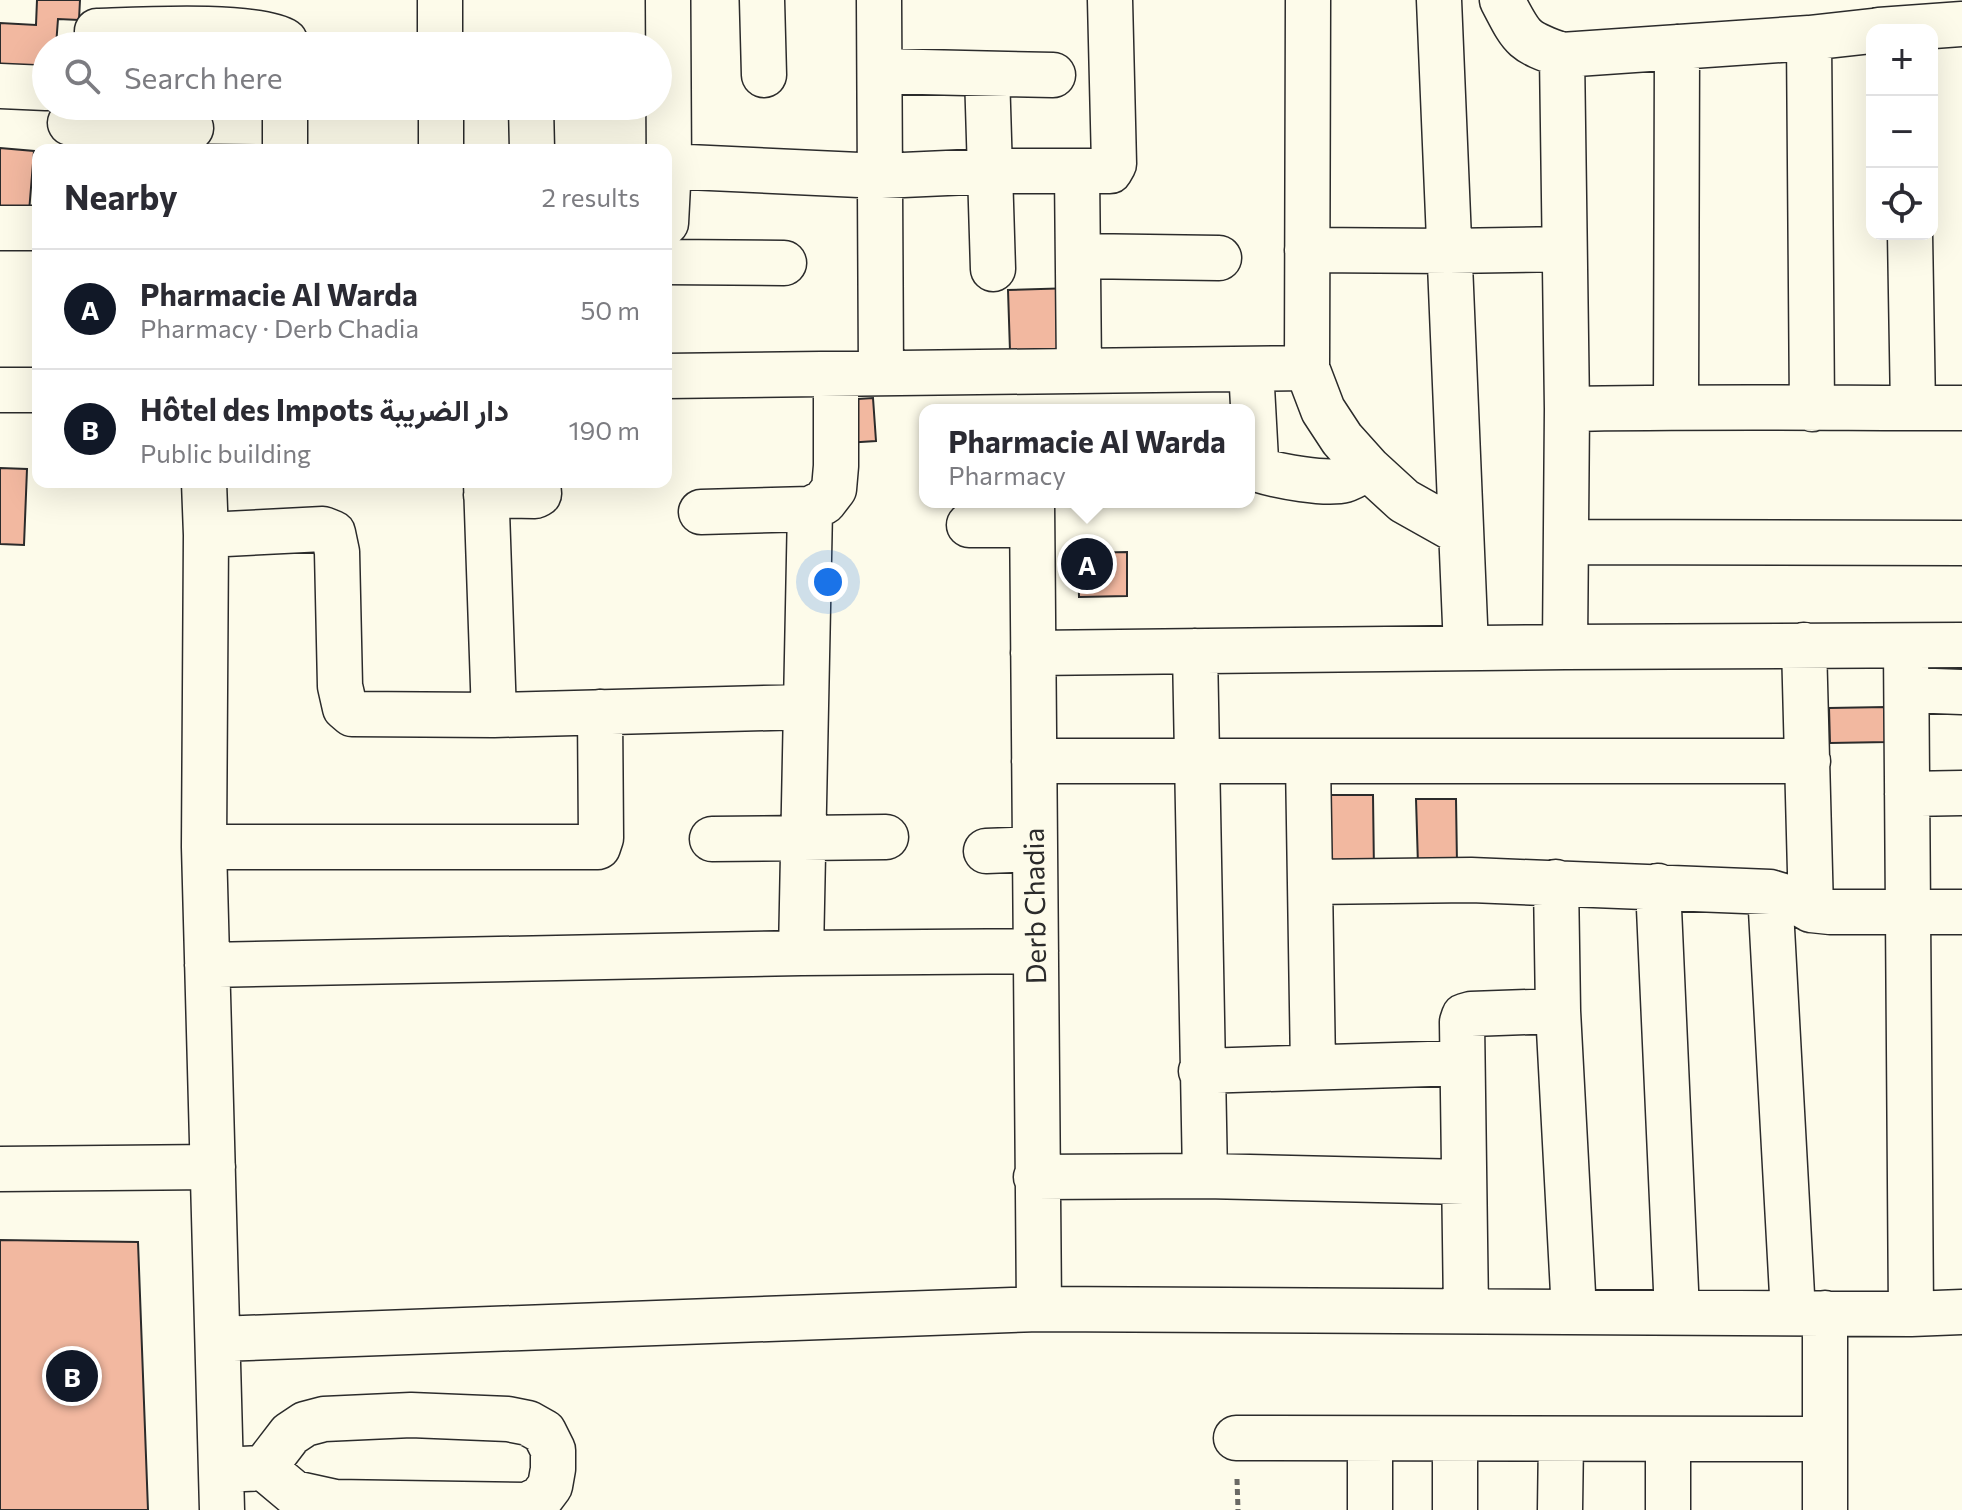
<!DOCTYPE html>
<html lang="en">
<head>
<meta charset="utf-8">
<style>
	body { margin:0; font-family:Commissioner,Vazirmatn,sans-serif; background:#f7f7f7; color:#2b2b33 }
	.controls { position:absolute; right:24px; top:24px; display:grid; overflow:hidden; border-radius:16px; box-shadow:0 8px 32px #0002 }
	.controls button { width:72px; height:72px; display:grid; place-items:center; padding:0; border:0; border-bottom:2px solid #e1e1e2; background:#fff; color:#2b2b33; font:40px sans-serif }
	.you { position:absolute; left:828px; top:582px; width:28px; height:28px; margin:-20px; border:6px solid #fff; border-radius:50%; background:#1a73e8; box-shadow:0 0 0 12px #1a73e833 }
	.badge { display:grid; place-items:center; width:52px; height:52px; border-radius:50%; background:#111827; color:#fff; font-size:26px; font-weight:700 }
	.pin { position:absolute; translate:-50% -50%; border:4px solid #fff; box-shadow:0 2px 8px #0006 }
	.popup { position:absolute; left:919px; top:404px; width:336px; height:104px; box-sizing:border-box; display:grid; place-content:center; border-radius:16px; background:#fff; filter:drop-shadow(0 2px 6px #0005); font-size:26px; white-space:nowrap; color:#7c7c81 }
	.popup b { font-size:30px; color:#2b2b33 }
	.popup::after { content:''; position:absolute; left:50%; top:100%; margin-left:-16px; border:16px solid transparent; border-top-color:#fff }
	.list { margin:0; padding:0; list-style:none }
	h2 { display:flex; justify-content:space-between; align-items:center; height:104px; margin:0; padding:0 32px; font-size:34px }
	h2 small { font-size:26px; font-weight:400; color:#7c7c81 }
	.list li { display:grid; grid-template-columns:52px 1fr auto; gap:24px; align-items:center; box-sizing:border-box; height:120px; padding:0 32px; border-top:2px solid #e1e1e2 }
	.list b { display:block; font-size:30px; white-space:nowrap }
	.list p { margin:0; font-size:26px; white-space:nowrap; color:#7c7c81 }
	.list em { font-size:26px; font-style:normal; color:#7c7c81 }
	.icon { flex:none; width:44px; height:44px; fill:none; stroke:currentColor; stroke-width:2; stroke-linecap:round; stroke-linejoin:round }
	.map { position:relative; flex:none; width:1962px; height:1510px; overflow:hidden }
	.search { position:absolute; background:#fff; box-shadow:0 8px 32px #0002; left:32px; top:32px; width:640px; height:88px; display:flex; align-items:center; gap:20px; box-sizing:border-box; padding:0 28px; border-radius:44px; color:#7c7c81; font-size:30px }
	.panel { position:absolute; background:#fff; box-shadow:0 8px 32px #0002; left:32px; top:144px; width:640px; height:344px; border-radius:16px }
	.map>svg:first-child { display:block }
	.building { fill:#f2b8a0; stroke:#2b2b2b; stroke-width:2 }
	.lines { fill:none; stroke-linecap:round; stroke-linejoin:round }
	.minor-casing { stroke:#2b2b2b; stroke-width:47 }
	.path { stroke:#6a6964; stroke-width:5; stroke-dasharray:6 4; stroke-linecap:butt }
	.minor { stroke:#fdfbea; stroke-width:44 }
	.labels { text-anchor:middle; stroke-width:6; stroke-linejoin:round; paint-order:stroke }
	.street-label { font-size:28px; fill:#2b2b2b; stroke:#fdfbea }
</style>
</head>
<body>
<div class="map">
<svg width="1962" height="1510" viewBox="0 0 1962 1510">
	<rect width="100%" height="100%" fill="#fdfbea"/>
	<!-- building -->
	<path class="building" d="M37 0H80L79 20 58 19 56 46H46V70L0 68V23L36 25Z
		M66 143 259 145V150H66Z
		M0 148 34 151 29 212 0 211Z
		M1073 288 1075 348 1010 351 1008 290Z
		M873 398 876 441 845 443 842 400Z
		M0 468 27 469 24 545 0 544Z
		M1127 552V596L1079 597 1078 553Z
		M1886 707 1888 742 1830 743 1829 708Z
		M1324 795H1373L1374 872H1325Z
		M1416 799H1456L1457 864 1418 865Z
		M0 1240 138 1242 148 1510H0Z"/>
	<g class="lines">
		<defs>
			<path id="minor" d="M440 0V46
				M762 0 764 75
				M879 0 881 373
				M1308 0 1307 368 1323 410 1342 439 1368 468 1404 501 1461 533
				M1439 0 1466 648
				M1502 0C1522 38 1521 41 1562 55L1809 38 1872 31
				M1879 30 1962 24
				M97 31C133 30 259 23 285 41L286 46
				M1809 38 1812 409
				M1562 55 1567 409 1565 647
				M880 71 1053 75
				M987 74 993 269
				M0 86 46 88
				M441 106V150
				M531 106 532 150
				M70 123 191 128
				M285 150V106
				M666 166 881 176 991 171H1110L1114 164 1110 0
				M1077 171 1079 371
				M666 223 669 166 668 0
				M0 228H38
				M1910 234 1913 408
				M1307 250 1449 251 1564 249
				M1078 256 1219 258
				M666 262 784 263
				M1251 369 1256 460 1259 470C1278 476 1326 485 1345 480 1352 478 1361 472 1368 468
				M666 376 1307 368
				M0 390H38
				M1676 406 1677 47
				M1567 409C1698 406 1830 408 1962 408
				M204 482 206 535 204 847 222 1510
				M486 482 494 715
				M486 495 535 496 539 494 538 482
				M1032 502 1039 1309
				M701 512 810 509 824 502 834 489 836 466V374
				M969 525H1032
				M206 535 323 529 333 533 337 552 340 686 345 708 352 714 494 715 806 707
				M1566 542 1962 543
				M1804 645 1811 910
				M1906 646 1911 1314
				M1195 651 1205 1176
				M1033 653 1565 647 1962 645
				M1907 690 1962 692
				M1034 761H1808
				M1308 761 1313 1067
				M1907 794 1962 793
				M712 839 886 837
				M204 847H598L601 838 600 712
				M986 851 1035 849
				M1310 882 1471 880 1770 892 1790 898 1811 910 1830 912H1962
				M1556 882 1558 1011 1574 1312
				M1658 886 1677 1312
				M1770 892 1793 1313
				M801 953 810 509
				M207 965 801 953 1036 951
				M1201 1071 1462 1063
				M0 1169 213 1167
				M1036 1177 1205 1176 1464 1182
				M1466 1311 1462 1022 1464 1016 1471 1014 1558 1011
				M218 1339 1039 1309 1911 1314 1962 1312
				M1236 1438 1825 1439
				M1370 1439V1510
				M1668 1439V1510
				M1455 1440V1510
				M221 1470 264 1468 294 1493 335 1502 527 1505 541 1498 550 1486 553 1469V1450L544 1432 528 1423 508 1419 411 1415 324 1419 305 1424 290 1434 264 1468
				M1560 1510 1561 1439
				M1825 1510V1313"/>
		</defs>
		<!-- minor casing -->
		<use href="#minor" class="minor-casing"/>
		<!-- path -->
		<path class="path" d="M1237 1479 1238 1510"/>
		<!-- minor -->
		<use href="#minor" class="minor"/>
	</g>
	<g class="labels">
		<!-- street labels -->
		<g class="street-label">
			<text transform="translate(1035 906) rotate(-91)" y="10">Derb Chadia</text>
		</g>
	</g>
</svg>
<div class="controls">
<button>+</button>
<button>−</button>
<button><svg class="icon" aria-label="locate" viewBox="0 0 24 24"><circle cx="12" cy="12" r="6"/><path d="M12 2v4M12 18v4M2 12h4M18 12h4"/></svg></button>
</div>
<div class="you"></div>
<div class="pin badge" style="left:1087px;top:564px">A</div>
<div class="popup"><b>Pharmacie Al Warda</b>Pharmacy</div>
<div class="pin badge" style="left:72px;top:1376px">B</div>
<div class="search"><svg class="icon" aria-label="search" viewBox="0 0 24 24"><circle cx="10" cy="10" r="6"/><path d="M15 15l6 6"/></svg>Search here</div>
<section class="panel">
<h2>Nearby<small>2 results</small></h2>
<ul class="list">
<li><span class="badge">A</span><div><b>Pharmacie Al Warda</b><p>Pharmacy · Derb Chadia</p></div><em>50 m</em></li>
<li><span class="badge">B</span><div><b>Hôtel des Impots دار الضريبة</b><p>Public building</p></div><em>190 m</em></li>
</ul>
</section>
</div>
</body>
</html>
